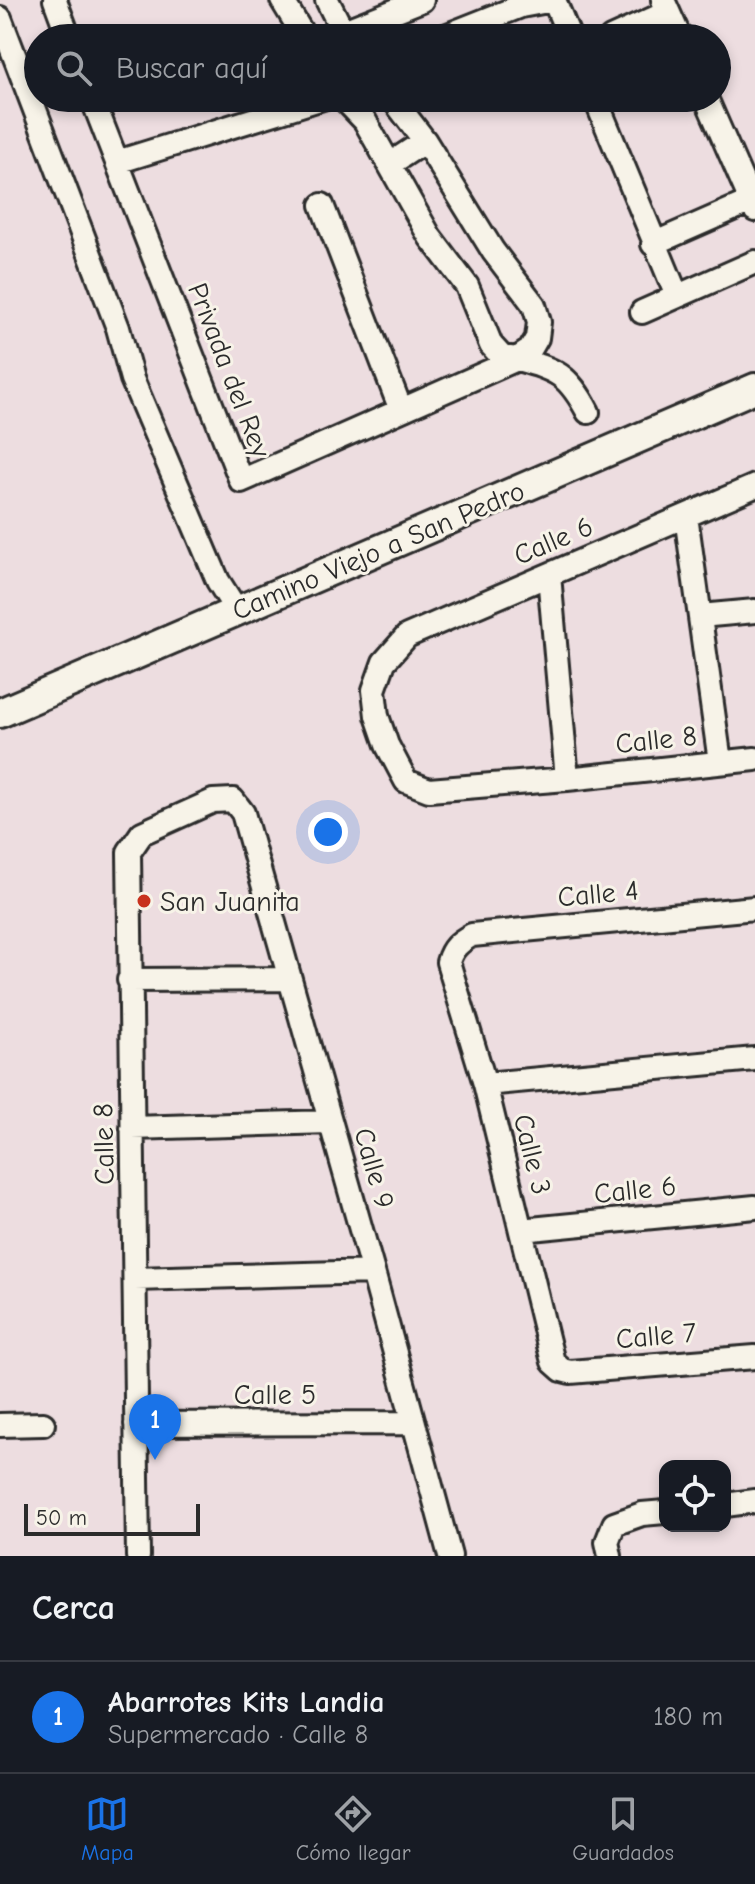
<!DOCTYPE html>
<html lang="es">
<head>
<meta charset="utf-8">
<style>
	body { margin:0; font-family:"Comic Neue",sans-serif; background:#242831; color:#f1f3f6 }
	.controls { position:absolute; right:24px; bottom:24px; display:grid; overflow:hidden; border-radius:16px; box-shadow:0 4px 12px #0003 }
	.controls button { width:72px; height:72px; display:grid; place-items:center; padding:0; border:0; border-bottom:2px solid #363941; background:#171b24; color:#f1f3f6; font:40px sans-serif }
	.scale { position:absolute; left:24px; bottom:20px; width:176px; box-sizing:border-box; padding-left:8px; border:4px solid #2b2b2b; border-top:0; font-size:22px; line-height:28px; white-space:nowrap; color:#2b2b2b; -webkit-text-stroke:6px #f7f3e8; paint-order:stroke }
	.you { position:absolute; left:328px; top:832px; width:28px; height:28px; margin:-20px; border:6px solid #fff; border-radius:50%; background:#1a73e8; box-shadow:0 0 0 12px #1a73e833 }
	.badge { display:grid; place-items:center; width:52px; height:52px; border-radius:50%; background:#1a73e8; color:#fff; font-size:26px; font-weight:700 }
	.pin { position:absolute; translate:-50% -66px; filter:drop-shadow(0 2px 4px #0008) }
	.pin::after { content:''; position:absolute; top:42px; width:28px; height:24px; background:inherit; clip-path:polygon(0 0,100% 0,50% 100%) }
	.list { margin:0; padding:0; list-style:none }
	h2 { display:flex; justify-content:space-between; align-items:center; height:104px; margin:0; padding:0 32px; font-size:34px }
	h2 small { font-size:26px; font-weight:400; color:#9ea1a6 }
	.list li { display:grid; grid-template-columns:52px 1fr auto; gap:24px; align-items:center; box-sizing:border-box; height:112px; padding:0 32px; border-top:2px solid #363941 }
	.list b { display:block; font-size:30px; white-space:nowrap }
	.list p { margin:0; font-size:26px; white-space:nowrap; color:#9ea1a6 }
	.list em { font-size:26px; font-style:normal; color:#9ea1a6 }
	.icon { flex:none; width:44px; height:44px; fill:none; stroke:currentColor; stroke-width:2; stroke-linecap:round; stroke-linejoin:round }
	.map { position:relative; flex:none; width:755px; height:1556px; overflow:hidden }
	.search { position:absolute; background:#171b24; box-shadow:0 4px 12px #0003; left:24px; right:24px; top:24px; height:88px; display:flex; align-items:center; gap:20px; box-sizing:border-box; padding:0 28px; border-radius:44px; color:#9ea1a6; font-size:30px }
	.sheet { height:216px; background:#171b24 }
	nav { display:flex; justify-content:space-around; align-items:center; box-sizing:border-box; height:112px; border-top:2px solid #363941; background:#171b24; font-size:22px; color:#9ea1a6 }
	nav a { display:grid; justify-items:center; gap:4px }
	nav .on { color:#1a73e8 }
	.map>svg:first-child { display:block }
	.lines { fill:none; stroke-linecap:round; stroke-linejoin:round }
	.minor-casing { stroke:#2b2b2b; stroke-width:28 }
	.tertiary-casing { stroke:#2b2b2b; stroke-width:34 }
	.minor { stroke:#f7f3e8; stroke-width:22 }
	.tertiary { stroke:#f7f3e8; stroke-width:28 }
	.poi-dot { fill:#c8321e; stroke:#f7f3e8; stroke-width:3 }
	.labels { text-anchor:middle; stroke-width:6; stroke-linejoin:round; paint-order:stroke }
	.street-label { font-size:28px; fill:#2b2b2b; stroke:#f7f3e8 }
	.poi-label { font-size:28px; fill:#2b2b2b; stroke:#f7f3e8; text-anchor:start }
</style>
</head>
<body>
<div class="map">
<svg width="755" height="1556" viewBox="0 0 755 1556">
	<rect width="100%" height="100%" fill="#eddde0"/>
	<filter id="ink" filterUnits="userSpaceOnUse"><feTurbulence type="fractalNoise" baseFrequency=".0125" numOctaves="2"/><feDisplacementMap in="SourceGraphic" scale="16" xChannelSelector="R" yChannelSelector="G"/><feConvolveMatrix kernelMatrix="1 2 1 2 8 2 1 2 1" color-interpolation-filters="sRGB"/></filter>
	<g filter="url(#ink)">
		<g class="lines">
			<defs>
				<path id="minor" d="M55 0 69 38
					M282 0 305 38
					M327 0 346 38
					M554 0 570 38
					M663 0 680 38
					M0 18 118 328 132 379 218 581 237 611
					M326 38 422 0
					M440 38 521 6 553 0
					M611 38 668 12
					M92 98 241 481 517 359C557 370 568 374 588 412
					M343 98 365 121 430 237 467 286 491 345 502 357 517 359 530 350 537 338 539 322 534 305 493 251 425 141 392 98
					M595 98 677 296
					M706 98 755 210
					M117 162 323 98
					M390 164 425 141
					M322 205 401 410
					M653 244 751 201
					M642 312 755 262
					M755 486 407 636 384 662 374 690 377 716 387 745 406 781 429 790 567 779 755 759
					M686 516 720 762
					M549 575 567 779
					M700 616 755 611
					M755 908 472 935C459 942 452 948 448 962L485 1084 553 1362 562 1370 570 1372 755 1357
					M129 980 290 979
					M485 1084 755 1059
					M132 1128 330 1122
					M521 1230 755 1207
					M135 1279 373 1272
					M136 1424 414 1423
					M0 1425 43 1424
					M725 1505 755 1501
					M138 1556 129 852 142 833 213 801 233 800 243 813 373 1272 450 1556
					M610 1556 607 1542 614 1524 642 1514 665 1512"/>
				<path id="tertiary" d="M0 713 755 388"/>
			</defs>
			<!-- minor casing -->
			<use href="#minor" class="minor-casing"/>
			<!-- tertiary casing -->
			<use href="#tertiary" class="tertiary-casing"/>
			<!-- minor -->
			<use href="#minor" class="minor"/>
			<!-- tertiary -->
			<use href="#tertiary" class="tertiary"/>
		</g>
	</g>
	<!-- markers -->
	<circle class="poi-dot" cx="144" cy="901" r="8"/>
	<g class="labels">
		<!-- street labels -->
		<g class="street-label">
			<text transform="translate(230 370) rotate(69)" y="10">Privada del Rey</text>
			<text transform="translate(553 540) rotate(-23)" y="10">Calle 6</text>
			<text transform="translate(378 550) rotate(-23)" y="10">Camino Viejo a San Pedro</text>
			<text transform="translate(656 739) rotate(-6)" y="10">Calle 8</text>
			<text transform="translate(598 893) rotate(-5)" y="10">Calle 4</text>
			<text transform="translate(103 1144) rotate(-91)" y="10">Calle 8</text>
			<text transform="translate(533 1154) rotate(76)" y="10">Calle 3</text>
			<text transform="translate(375 1168) rotate(74)" y="10">Calle 9</text>
			<text transform="translate(635 1189) rotate(-6)" y="10">Calle 6</text>
			<text transform="translate(656 1335) rotate(-5)" y="10">Calle 7</text>
			<text x="275" y="1404">Calle 5</text>
		</g>
		<!-- poi labels -->
		<g class="poi-label">
			<text x="160" y="911">San Juanita</text>
		</g>
	</g>
</svg>
<div class="controls">
<button><svg class="icon" aria-label="locate" viewBox="0 0 24 24"><circle cx="12" cy="12" r="6"/><path d="M12 2v4M12 18v4M2 12h4M18 12h4"/></svg></button>
</div>
<div class="scale">50 m</div>
<div class="you"></div>
<div class="pin badge" style="left:155px;top:1460px">1</div>
<div class="search"><svg class="icon" aria-label="search" viewBox="0 0 24 24"><circle cx="10" cy="10" r="6"/><path d="M15 15l6 6"/></svg>Buscar aquí</div>
</div>
<section class="sheet">
<h2>Cerca<small></small></h2>
<ul class="list">
<li><span class="badge">1</span><div><b>Abarrotes Kits Landia</b><p>Supermercado · Calle 8</p></div><em>180 m</em></li>
</ul>
</section>
<nav>
<a class="on"><svg class="icon" aria-label="map" viewBox="0 0 24 24"><path d="M3 6l6-2 6 2 6-2v14l-6 2-6-2-6 2zM9 4v14M15 6v14"/></svg>Mapa</a>
<a><svg class="icon" aria-label="directions" viewBox="0 0 24 24"><path d="M12 3l9 9-9 9-9-9zM9 14v-3h6M13 9l2 2-2 2"/></svg>Cómo llegar</a>
<a><svg class="icon" aria-label="saved" viewBox="0 0 24 24"><path d="M7 4h10v16l-5-4-5 4z"/></svg>Guardados</a>
</nav>
</body>
</html>
